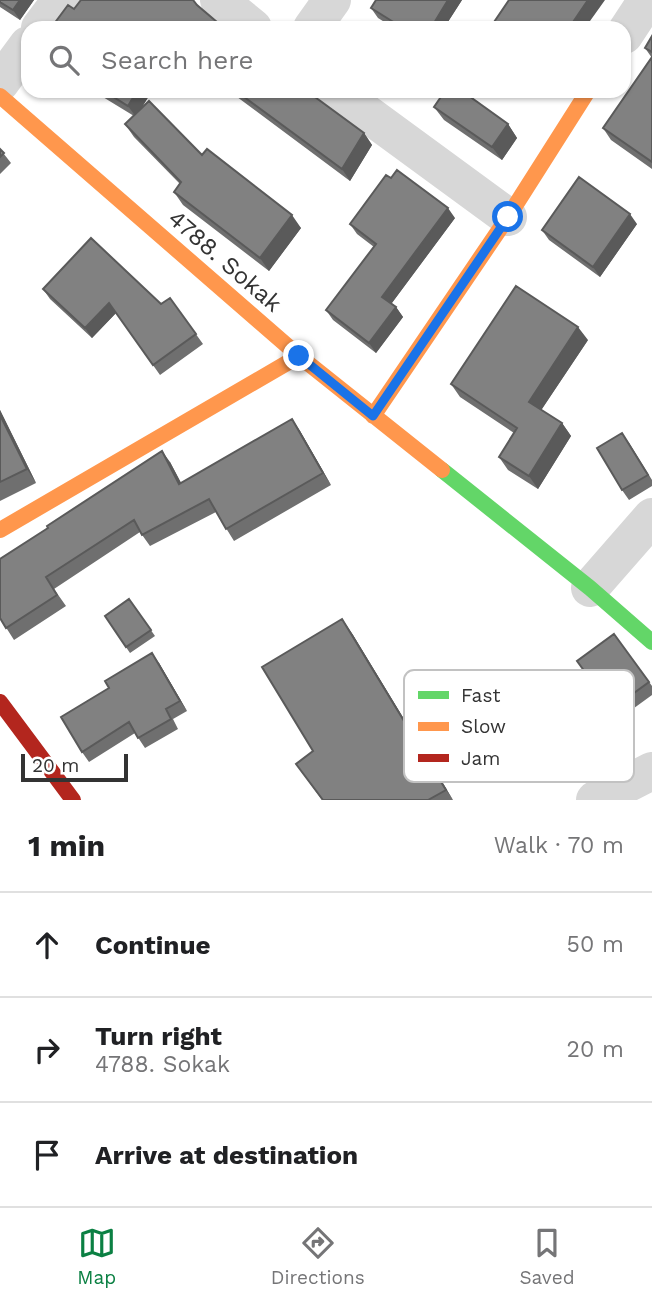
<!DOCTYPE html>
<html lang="en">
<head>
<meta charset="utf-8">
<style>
	body { margin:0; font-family:"Work Sans",sans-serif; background:#f6f6f6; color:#202124 }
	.scale { position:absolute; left:21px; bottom:18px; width:107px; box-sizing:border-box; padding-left:7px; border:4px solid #333; border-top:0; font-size:19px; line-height:24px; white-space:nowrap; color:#333; -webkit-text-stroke:5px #fff; paint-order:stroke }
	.stop { position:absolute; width:21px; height:21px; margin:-16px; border:5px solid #1a73e8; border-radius:50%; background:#fff }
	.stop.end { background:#1a73e8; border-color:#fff; box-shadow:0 2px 7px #0008 }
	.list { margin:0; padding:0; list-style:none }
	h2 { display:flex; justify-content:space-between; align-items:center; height:91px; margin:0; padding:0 28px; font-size:30px }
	h2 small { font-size:23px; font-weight:400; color:#757577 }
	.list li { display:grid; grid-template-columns:46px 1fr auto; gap:21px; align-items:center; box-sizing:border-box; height:105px; padding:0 28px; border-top:2px solid #e0e0e0 }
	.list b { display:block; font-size:26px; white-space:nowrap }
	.list p { margin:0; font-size:23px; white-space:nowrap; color:#757577 }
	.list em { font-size:23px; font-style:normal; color:#757577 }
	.icon { flex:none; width:38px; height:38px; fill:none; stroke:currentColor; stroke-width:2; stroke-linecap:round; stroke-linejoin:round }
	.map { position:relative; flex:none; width:652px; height:800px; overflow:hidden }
	.search { position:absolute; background:#fff; box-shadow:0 2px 5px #0004; left:21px; right:21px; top:21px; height:77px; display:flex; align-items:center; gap:18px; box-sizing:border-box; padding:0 24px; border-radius:21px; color:#757577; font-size:26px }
	.sheet { height:406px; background:#fff }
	nav { display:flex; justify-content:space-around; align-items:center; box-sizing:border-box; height:98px; border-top:2px solid #e0e0e0; background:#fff; font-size:19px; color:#757577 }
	nav a { display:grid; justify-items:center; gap:4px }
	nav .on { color:#0b8043 }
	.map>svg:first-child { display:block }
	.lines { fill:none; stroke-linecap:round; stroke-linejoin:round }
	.street { stroke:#d7d7d7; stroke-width:38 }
	.fast { stroke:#63d668; stroke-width:16 }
	.slow { stroke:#ff974d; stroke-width:16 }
	.jam { stroke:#b3261e; stroke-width:16 }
	.wall { fill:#6f6f6f }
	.shaded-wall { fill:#5a5a5a }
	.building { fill:#818181; stroke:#5a5a5a; stroke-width:2 }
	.route { stroke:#1a73e8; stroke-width:9 }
	.labels { text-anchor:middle; stroke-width:7; stroke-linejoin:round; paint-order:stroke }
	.street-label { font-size:24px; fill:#333; stroke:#fff }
	.key { fill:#fff; stroke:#c2c2c2; stroke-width:2 }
	.key-label { font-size:19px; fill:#333 }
</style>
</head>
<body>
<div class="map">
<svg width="652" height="800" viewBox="0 0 652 800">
	<rect width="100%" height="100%" fill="#fff"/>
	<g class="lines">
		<!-- street -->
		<path class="street" d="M219 0 253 28
			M40 28 61 0
			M312 28 332 0
			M624 35 647 0
			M0 83 28 45
			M336 91 508 217
			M590 588 652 517
			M595 800 652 771"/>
		<!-- fast -->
		<path class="fast" d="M442 470 590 588 652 642"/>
		<!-- slow -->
		<path class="slow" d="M0 96 299 356 442 470
			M373 416 508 217 588 91
			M0 530 299 356"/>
		<!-- jam -->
		<path class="jam" d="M0 702 73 800"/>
	</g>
	<!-- wall -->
	<path class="wall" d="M0 0H34L20 20 0 7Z
		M462 0 444 28H394L378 18 371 8Z
		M652 36V169L611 140 603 128 652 58 645 48Z
		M96 91H152L142 107 202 155 301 228 269 271 183 205 174 192 180 184 134 137 125 124 134 116 98 94Z
		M229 91H315L316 98 364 133 372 145 350 181Z
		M434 107 508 124 517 138 502 160 444 120Z
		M0 149 11 163 0 174Z
		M455 218 391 304 396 307 403 317 376 353 333 320 326 310 374 247 357 234 350 224Z
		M637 224 600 277 549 240 542 230Z
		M43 289 161 304 170 298 203 344 160 375 116 313 92 338 50 299Z
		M588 340 541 410 562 423 571 436 538 489 508 470 499 457 514 433 460 397 451 384Z
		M0 410 36 483 0 501Z
		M292 419 300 431 331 485 234 541 216 512 150 546 140 532 54 589 66 606 14 640 0 618 170 462 181 483Z
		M629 443 652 480V486L629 500 622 490Z
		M129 599 155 636 130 653 105 616Z
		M342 619 353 635 453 800H322L296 764 313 751Z
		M614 634 652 686V695L619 719 577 661Z
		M159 663 187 711 173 719 178 729 145 748 135 733 89 762 82 752Z"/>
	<!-- shaded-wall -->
	<path class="shaded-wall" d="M20 0H34L20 20 13 10Z
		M448 0H462L444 28H431Z
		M588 0H605L585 28H569Z
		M137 91H152L136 117 128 106Z
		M508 124 517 138 502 160 492 147Z
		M364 133 372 145 350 181 342 169Z
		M448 208 455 218 389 307 382 297Z
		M630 214 637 224 600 277 593 267Z
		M292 215 301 228 269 271 260 258Z
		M109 303 116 313 92 338 85 328Z
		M396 307 403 317 376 353 369 343Z
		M578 327 588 340 538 415 529 402Z
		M0 410 36 483 27 469 0 415Z
		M292 419 300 431 331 485 323 473Z
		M562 423 571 436 538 489 529 476Z
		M622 433 629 443 652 481 648 475Z
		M162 451 170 462 188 496 179 484Z
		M342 619 353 635 453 800 446 790Z
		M152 653 159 663 187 711 180 701Z"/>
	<!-- building -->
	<path class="building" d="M0 0H20L13 10 0 2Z
		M81 0H193L197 5 224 28H51L68 5 74 9Z
		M376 0H448L431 28H403L371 8Z
		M509 0H588L569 28H490Z
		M652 36V52L645 48Z
		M652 57V162L603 128Z
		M104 91H137L128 106Z
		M236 91H310L315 97 364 133 342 169Z
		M445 91H462L508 124 492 147 434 107Z
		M149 101 202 155 207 149 292 215 260 258 174 192 181 182 125 124Z
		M0 149 4 153 0 157Z
		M397 170 448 208 382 297 396 307 369 343 326 310 376 244 350 224 386 175 391 178Z
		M579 177 630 214 593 267 542 230Z
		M91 238 161 304 170 298 196 334 153 365 109 303 85 328 43 289Z
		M516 286 578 327 529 402 562 423 529 476 499 457 517 428 451 384Z
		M0 415 27 469 0 482Z
		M292 419 323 473 226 529 209 499 142 535 134 520 46 577 57 595 6 628 0 618V559L48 528 47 526 162 451 179 484Z
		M622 433 648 475 622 490 597 448Z
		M129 599 151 630 126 647 105 616Z
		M342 619 446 790 428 800H323L296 764 313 751 262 667Z
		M614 634 649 682 612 709 577 661Z
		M152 653 180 701 166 709 171 719 138 738 129 722 82 752 61 717 109 688 105 681Z"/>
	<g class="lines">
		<!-- route -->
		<path class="route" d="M299 356 373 416 508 217"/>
	</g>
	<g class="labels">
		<!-- street labels -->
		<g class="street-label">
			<text transform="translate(225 261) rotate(41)" y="8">4788. Sokak</text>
		</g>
	</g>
	<!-- legend -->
	<rect x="404" y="670" width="230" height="112" rx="10" class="key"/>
	<rect x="418" y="691" width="31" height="8" fill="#63d668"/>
	<rect x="418" y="722" width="31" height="9" fill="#ff974d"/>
	<rect x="418" y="754" width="31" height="8" fill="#b3261e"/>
	<g class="key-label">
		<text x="461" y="702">Fast</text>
		<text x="461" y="733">Slow</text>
		<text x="461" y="765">Jam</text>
	</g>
</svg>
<div class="scale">20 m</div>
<div class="stop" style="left:508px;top:217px"></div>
<div class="stop end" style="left:299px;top:356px"></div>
<div class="search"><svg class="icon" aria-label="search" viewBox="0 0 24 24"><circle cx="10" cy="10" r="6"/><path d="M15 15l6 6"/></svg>Search here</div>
</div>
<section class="sheet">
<h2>1 min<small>Walk · 70 m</small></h2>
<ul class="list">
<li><svg class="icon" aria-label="ahead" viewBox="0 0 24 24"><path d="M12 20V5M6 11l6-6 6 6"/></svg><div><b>Continue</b></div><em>50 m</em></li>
<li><svg class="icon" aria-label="right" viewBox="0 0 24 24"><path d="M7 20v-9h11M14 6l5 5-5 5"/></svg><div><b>Turn right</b><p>4788. Sokak</p></div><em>20 m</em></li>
<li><svg class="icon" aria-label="arrive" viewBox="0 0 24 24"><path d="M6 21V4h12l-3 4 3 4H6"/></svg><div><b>Arrive at destination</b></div></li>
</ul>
</section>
<nav>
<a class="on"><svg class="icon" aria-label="map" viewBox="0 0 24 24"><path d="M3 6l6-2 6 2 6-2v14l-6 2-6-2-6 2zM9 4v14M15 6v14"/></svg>Map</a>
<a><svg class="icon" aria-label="directions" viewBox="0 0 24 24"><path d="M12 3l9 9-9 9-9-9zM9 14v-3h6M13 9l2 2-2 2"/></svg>Directions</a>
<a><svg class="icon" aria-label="saved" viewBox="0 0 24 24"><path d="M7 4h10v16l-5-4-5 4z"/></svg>Saved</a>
</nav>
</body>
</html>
